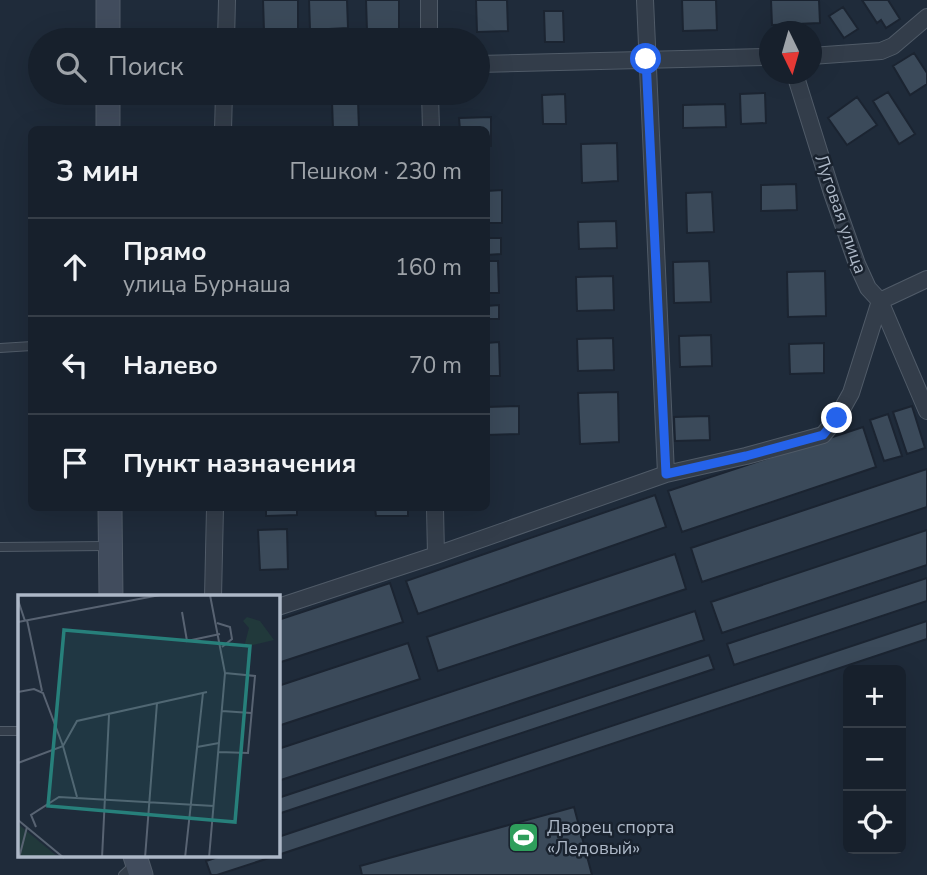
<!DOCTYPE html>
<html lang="ru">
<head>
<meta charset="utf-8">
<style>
	body { margin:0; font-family:"Nunito Sans",sans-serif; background:#242d38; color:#f1f3f6 }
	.controls { position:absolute; right:21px; bottom:21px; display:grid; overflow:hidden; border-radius:10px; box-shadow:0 7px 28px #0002 }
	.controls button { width:63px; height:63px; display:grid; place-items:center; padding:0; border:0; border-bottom:2px solid #363e48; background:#17202c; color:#f1f3f6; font:35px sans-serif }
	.compass { position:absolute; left:759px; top:21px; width:63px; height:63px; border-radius:50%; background:#17202c; box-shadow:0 7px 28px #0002; rotate:175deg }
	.stop { position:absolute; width:21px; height:21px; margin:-16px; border:5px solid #2563eb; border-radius:50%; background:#fff }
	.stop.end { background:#2563eb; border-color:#fff; box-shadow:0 2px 7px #0008 }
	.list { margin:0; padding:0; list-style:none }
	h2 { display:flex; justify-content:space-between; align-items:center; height:91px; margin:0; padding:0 28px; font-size:30px }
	h2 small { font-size:23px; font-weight:400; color:#9ea3a9 }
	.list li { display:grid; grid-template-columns:46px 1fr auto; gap:21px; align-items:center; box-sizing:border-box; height:98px; padding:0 28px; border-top:2px solid #363e48 }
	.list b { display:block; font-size:26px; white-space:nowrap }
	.list p { margin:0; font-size:23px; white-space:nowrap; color:#9ea3a9 }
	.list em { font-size:23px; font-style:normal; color:#9ea3a9 }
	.icon { flex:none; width:38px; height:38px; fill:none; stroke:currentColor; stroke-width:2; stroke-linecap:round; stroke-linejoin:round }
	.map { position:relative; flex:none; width:927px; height:875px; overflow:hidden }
	.search { position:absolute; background:#17202c; box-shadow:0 7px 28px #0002; left:28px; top:28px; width:462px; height:77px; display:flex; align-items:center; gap:18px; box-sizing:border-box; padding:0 24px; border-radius:38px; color:#9ea3a9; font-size:26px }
	.panel { position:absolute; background:#17202c; box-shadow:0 7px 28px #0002; left:28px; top:126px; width:462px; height:385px; border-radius:10px }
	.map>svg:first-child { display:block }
	.building { fill:#3b4a5a; stroke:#1b2431; stroke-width:2 }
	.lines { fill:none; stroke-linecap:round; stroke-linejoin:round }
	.lane-casing { stroke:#505b68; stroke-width:10 }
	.street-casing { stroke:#505b68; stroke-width:18 }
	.secondary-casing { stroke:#505b68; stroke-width:25 }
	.lane { stroke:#333d4a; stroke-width:8 }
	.street { stroke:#333d4a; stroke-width:16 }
	.secondary { stroke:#414c5d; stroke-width:23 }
	.route { stroke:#2563eb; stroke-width:9 }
	.labels { text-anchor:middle; stroke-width:5; stroke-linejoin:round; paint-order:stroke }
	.street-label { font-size:18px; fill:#adb8c7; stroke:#19222e }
	.poi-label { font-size:18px; fill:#adb8c7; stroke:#19222e; text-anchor:start }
	.inset-road { fill:none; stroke:#586372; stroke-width:2 }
	.view { fill:#27807b; fill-opacity:0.15; stroke:#27807b; stroke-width:3.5 }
	.inset-edge { fill:none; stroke:#adb8c7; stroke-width:3.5 }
</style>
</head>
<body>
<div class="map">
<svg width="927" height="875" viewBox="0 0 927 875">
	<rect width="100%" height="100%" fill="#1f2b3a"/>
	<!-- building -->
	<path class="building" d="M263 0H298V30L264 31Z
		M309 0H347L348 28 310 30Z
		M366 0H399V31H367Z
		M476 0H507L508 31 477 32Z
		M682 0H716L717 30 683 31Z
		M771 0H819L820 23 772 25Z
		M862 0H888L900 19 886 28 881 20 877 23Z
		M843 7 858 29 844 38 829 16Z
		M544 11H563L564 42H545Z
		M914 53 927 73V84L910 95 893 66Z
		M888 92 915 134 899 144 873 101Z
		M765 93 766 123 741 124 740 94Z
		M565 94 566 124H543L542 95Z
		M857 97 877 125 847 145 828 118Z
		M358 100 359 130H333L332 101Z
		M725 104 726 127 683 128V105Z
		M491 117V146H486V130H460L459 118Z
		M617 143 618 181 582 183 581 144Z
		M796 184 797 210 761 211V185Z
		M502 190V223H486V191Z
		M712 192 714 232 687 233 686 193Z
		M616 221 617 248 579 249 578 222Z
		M486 238H501V254L486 255Z
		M486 261H498L499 293H486Z
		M709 261 711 302 674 303 673 262Z
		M825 271 826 316 788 317 787 272Z
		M613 276 614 310 577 311 576 277Z
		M499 305V319H486V306Z
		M711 335 712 366 680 367 679 336Z
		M613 338 614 370 578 371 577 339Z
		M499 342 500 376H486V343Z
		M824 343V373L790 374 789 344Z
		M618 392 619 442 580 444 578 393Z
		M519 406V434L486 435V407Z
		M912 406 925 448 907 454 893 412Z
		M888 414 902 456 884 461 870 420Z
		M709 416 710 440 675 441 674 417Z
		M863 427 876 467 682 532 668 491Z
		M927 469V507L702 582 691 548Z
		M655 495 666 527 418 614 406 581Z
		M266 508H297V515L266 516Z
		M375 508H408V516H376Z
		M287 529 288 569 260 570 258 530Z
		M927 530V565L722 633 711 602Z
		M675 554 686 589 438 671 427 637Z
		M927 578V601L734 665 727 644Z
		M390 583 403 622 278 663V620Z
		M695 611 704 640 278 781V749Z
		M927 621V639L278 855V837Z
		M408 643 420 679 278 726V686Z
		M709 655 714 669 278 814V798Z
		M574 807 592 875H362L360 866Z
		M221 856H275L217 875H211L206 861Z"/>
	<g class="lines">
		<defs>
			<path id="lane" d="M0 348 32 346
				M0 547 107 546
				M0 731H19
				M123 875 135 864"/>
			<path id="street" d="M429 0V40
				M645 0 666 474
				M226 40 227 0
				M811 56 881 51 893 46 927 17
				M478 64 769 57
				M795 74 832 193 857 264 868 288 880 301 927 279
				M430 93 431 130
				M223 130 224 93
				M435 508 436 555
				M213 597 215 508
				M278 607 436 555 666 474 746 456 823 435 837 418 851 393 880 301 927 411"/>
			<path id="secondary" d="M108 40V0
				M108 93V130
				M110 508 111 597
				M135 856 141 875"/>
		</defs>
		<!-- lane casing -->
		<use href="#lane" class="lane-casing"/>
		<!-- street casing -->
		<use href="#street" class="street-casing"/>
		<!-- secondary casing -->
		<use href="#secondary" class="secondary-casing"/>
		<!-- lane -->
		<use href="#lane" class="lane"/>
		<!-- street -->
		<use href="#street" class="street"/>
		<!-- secondary -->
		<use href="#secondary" class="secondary"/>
	</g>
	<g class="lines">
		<!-- route -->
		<path class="route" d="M646 59 666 474 746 456 823 435 837 418"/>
	</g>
	<!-- icons -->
	<defs>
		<symbol id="stadium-square" viewBox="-11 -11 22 22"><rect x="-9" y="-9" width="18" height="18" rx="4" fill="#2e9e5b" stroke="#19222e"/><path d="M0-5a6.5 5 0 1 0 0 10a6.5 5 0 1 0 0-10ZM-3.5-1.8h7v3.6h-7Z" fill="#fff"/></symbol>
	</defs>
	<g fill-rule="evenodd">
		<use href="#stadium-square" x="506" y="820" width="35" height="35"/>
	</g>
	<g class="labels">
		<!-- street labels -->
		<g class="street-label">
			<text transform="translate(841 214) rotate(71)" y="6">Луговая улица</text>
		</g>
		<!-- poi labels -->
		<g class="poi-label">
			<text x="547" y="833">Дворец спорта<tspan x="547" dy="21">«Ледовый»</tspan></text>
		</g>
	</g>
	<!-- overview -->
	<g transform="translate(18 595)">
		<rect width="262" height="262" fill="#1f2b3a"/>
		<path d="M229 22 242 26 256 45 226 52 231 33 225 26Z" fill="#21393b"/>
		<path d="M0 229 40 262H0Z" fill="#21393b"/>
		<path class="inset-road" d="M0 5 7 26M164 17 169 46 202 39M9 25 24 96M0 27 142 0M199 28 212 32 214 44 204 52M0 97 16 94 25 98 45 151 59 126 189 97M204 116 233 118M179 152 201 148M201 157 230 158 237 81 207 78M0 168 45 151 59 202M0 225 46 263M18 232 13 220 41 202 196 211M1 263 9 232M84 263 91 120M127 263 139 108M167 263 185 98M191 263 207 78 192 0"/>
		<path class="view" d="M46 35 232 51 217 227 30 211Z"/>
		<rect width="262" height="262" class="inset-edge"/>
	</g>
</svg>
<div class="controls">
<button>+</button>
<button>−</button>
<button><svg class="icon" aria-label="locate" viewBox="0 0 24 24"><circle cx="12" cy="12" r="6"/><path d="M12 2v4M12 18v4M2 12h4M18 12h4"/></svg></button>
</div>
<svg class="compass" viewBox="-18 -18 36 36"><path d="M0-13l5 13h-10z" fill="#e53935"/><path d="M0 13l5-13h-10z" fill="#9ea3a9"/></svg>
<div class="stop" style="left:646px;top:59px"></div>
<div class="stop end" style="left:837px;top:418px"></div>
<div class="search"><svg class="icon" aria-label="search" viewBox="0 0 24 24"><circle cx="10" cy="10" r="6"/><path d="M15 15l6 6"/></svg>Поиск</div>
<section class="panel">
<h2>3 мин<small>Пешком · 230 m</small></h2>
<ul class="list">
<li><svg class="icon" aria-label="ahead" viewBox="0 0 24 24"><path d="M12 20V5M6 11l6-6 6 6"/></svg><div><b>Прямо</b><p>улица Бурнаша</p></div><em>160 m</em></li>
<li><svg class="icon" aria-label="left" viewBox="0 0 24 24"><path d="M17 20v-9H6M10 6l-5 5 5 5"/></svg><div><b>Налево</b></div><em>70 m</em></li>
<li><svg class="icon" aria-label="arrive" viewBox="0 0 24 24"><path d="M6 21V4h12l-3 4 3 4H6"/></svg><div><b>Пункт назначения</b></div></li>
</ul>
</section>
</div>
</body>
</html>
